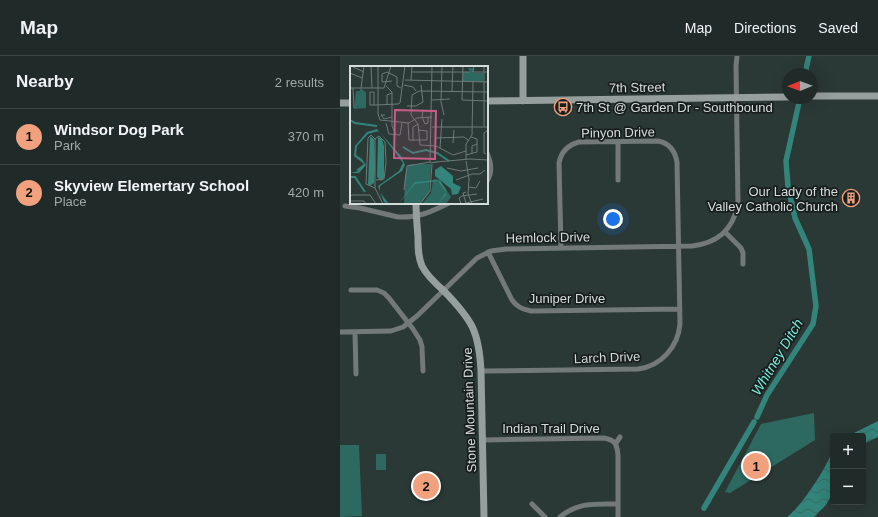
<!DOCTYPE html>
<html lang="en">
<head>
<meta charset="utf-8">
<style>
	body { margin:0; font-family:Arial,sans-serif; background:#283230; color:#f1f3f6 }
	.controls { position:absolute; right:12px; bottom:12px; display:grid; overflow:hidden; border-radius:4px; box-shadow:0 4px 16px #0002 }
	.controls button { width:36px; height:36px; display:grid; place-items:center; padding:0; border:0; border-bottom:1px solid #3d4645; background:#202a28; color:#f1f3f6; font:20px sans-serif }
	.compass { position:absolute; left:442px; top:12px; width:36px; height:36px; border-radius:50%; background:#202a28; box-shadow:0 4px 16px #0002; rotate:269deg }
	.you { position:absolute; left:273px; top:163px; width:14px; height:14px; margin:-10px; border:3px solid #fff; border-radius:50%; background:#1a73e8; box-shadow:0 0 0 6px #1a73e833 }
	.badge { display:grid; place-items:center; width:26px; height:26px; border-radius:50%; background:#f1a17d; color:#111; font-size:13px; font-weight:700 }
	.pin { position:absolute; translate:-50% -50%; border:2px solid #fff; box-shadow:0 1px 4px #0006 }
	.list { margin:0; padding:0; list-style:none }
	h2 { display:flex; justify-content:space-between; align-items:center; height:52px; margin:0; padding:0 16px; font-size:17px }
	h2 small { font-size:13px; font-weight:400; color:#a2a7a8 }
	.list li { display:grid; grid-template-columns:26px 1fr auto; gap:12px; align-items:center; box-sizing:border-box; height:56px; padding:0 16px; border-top:1px solid #3d4645 }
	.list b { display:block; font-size:15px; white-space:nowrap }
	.list p { margin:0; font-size:13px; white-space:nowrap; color:#a2a7a8 }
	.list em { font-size:13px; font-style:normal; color:#a2a7a8 }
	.map { position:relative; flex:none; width:538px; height:461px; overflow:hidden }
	header { display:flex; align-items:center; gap:24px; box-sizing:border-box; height:56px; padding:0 20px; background:#202a28; border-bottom:1px solid #3d4645 }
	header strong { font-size:19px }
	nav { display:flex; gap:22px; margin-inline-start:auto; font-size:14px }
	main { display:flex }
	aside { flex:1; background:#202a28 }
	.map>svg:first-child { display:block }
	.green { fill:#2e6961 }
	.water { fill:url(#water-waves) }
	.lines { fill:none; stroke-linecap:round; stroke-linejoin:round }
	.canal { stroke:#33847a; stroke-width:5.5 }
	.street { stroke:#727978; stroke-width:5 }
	.secondary { stroke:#959f9d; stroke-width:7 }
	.labels { text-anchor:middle; stroke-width:3.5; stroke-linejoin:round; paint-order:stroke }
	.street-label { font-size:13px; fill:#d4dcda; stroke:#181e1d }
	.poi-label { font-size:13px; fill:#d4dcda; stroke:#181e1d; text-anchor:start }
	.water-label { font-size:14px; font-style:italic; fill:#78eedd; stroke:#181e1d }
	.inset-river { fill:none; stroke:#33847a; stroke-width:2 }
	.inset-road { fill:none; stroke:#6e7a78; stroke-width:1 }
	.view { fill:#c85d87; fill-opacity:0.15; stroke:#c85d87; stroke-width:2 }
	.inset-edge { fill:none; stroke:#d4dcda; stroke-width:2 }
</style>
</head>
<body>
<header>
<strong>Map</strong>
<nav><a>Map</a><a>Directions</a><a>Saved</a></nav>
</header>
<main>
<aside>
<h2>Nearby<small>2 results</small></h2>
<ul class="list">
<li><span class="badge">1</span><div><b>Windsor Dog Park</b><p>Park</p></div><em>370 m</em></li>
<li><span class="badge">2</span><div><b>Skyview Elemertary School</b><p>Place</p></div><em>420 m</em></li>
</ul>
</aside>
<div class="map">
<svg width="538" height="461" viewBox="0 0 538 461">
	<defs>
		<pattern id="water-waves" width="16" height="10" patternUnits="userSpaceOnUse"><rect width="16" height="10" fill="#33847a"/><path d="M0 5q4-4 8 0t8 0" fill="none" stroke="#386a63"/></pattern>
	</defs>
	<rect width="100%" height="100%" fill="#2a3836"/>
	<!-- green -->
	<path class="green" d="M474 357 475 384 390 437 385 436 421 368Z
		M0 389H19L22 460 0 461Z
		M36 398H46V414H36Z"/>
	<!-- water -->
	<path class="water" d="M538 365V381L523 388V380H510L514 377Z
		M493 396V436L486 449 474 461H447C459 452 474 429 482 416 486 409 489 402 493 396Z"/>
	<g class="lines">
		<!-- canal -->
		<path class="canal" d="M465 18 469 0
			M417 361 427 339 473 268 476 250 469 193 455 162 448 131 446 105 460 42
			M364 452 414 366"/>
		<!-- street -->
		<path class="street" d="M278 86V124
			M147 97C151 106 153 116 147 125
			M5 150 20 152 58 161C78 162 91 156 109 147
			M385 176 401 192 403 197V208
			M148 196 172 244C177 251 182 253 191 255L340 253
			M11 234H37L44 237 49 242 73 273 80 284 82 291 83 315
			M0 276 51 275 63 271 77 260 137 202 151 195 166 193 352 190C377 187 392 175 398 149L396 10 397 0
			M15 276 16 318
			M141 315 298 313C322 310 338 290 340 268L337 106C335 95 329 87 318 85L239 86C228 89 221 96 219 107L221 192
			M143 384 264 382C275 384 277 388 278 399V461
			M276 387 280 381
			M192 448 205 461
			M220 461C238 446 255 448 278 448"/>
		<!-- secondary -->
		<path class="secondary" d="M472 40H538
			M147 45 448 41
			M183 45V0
			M0 47H11
			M76 147C76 158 77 169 78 181 78 191 78 201 82 210 87 220 96 228 104 235 132 264 139 275 141 315L144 461"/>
	</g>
	<!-- icons -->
	<defs>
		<symbol id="bus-ring" viewBox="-11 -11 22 22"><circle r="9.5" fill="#181e1d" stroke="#f1a17d" stroke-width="1.5"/><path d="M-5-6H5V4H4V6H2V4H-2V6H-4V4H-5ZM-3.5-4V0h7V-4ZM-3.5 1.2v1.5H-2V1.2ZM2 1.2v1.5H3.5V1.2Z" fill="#f1a17d"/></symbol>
		<symbol id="building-ring" viewBox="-11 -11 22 22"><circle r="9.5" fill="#181e1d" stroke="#f1a17d" stroke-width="1.5"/><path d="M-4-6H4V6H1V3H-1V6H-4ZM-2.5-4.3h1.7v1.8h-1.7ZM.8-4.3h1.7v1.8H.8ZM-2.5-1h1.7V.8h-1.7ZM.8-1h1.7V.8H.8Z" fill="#f1a17d"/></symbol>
	</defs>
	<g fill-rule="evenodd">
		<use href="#bus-ring" x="213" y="41" width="20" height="20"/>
		<use href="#building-ring" x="501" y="132" width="20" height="20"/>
	</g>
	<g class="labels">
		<!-- street labels -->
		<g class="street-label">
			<text transform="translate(297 31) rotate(-1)" y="5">7th Street</text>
			<text transform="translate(278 76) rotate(-1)" y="5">Pinyon Drive</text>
			<text transform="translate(208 181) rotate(-1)" y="5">Hemlock Drive</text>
			<text x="227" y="247">Juniper Drive</text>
			<text transform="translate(267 301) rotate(-2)" y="5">Larch Drive</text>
			<text transform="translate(129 354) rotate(-92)" y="5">Stone Mountain Drive</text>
			<text x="211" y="377">Indian Trail Drive</text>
		</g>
		<!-- poi labels -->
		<g class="poi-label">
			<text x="236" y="56">7th St @ Garden Dr - Southbound</text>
			<text x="498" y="140" text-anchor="end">Our Lady of the<tspan x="498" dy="15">Valley Catholic Church</tspan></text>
		</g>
		<!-- water labels -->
		<g class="water-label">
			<text transform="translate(437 301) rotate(-59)" y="5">Whitney Ditch</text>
		</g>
	</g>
	<!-- overview -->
	<g transform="translate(10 10)">
		<rect width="138" height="138" fill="#2a3836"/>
		<path d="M118 2H123V7H133V16L113 15V6H120ZM10 22 16 26V42L4 43 6 25H10ZM62 98H81L79 127 70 138H54L55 109 58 99ZM85 113 90 114 101 131 96 138H72L81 127 83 114Z" fill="#2e6961"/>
		<path d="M27 63 51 90 55 99 52 105 30 120V126L39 138 34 136 28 120 49 105 53 97 29 65 18 68 7 80 6 89 12 93 16 99 9 107H0L9 105 6 104 14 98 4 90 5 80 17 66ZM20 70 24 73 25 101 24 117 20 120 18 118ZM28 71 32 73 34 80V112L31 115 27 111ZM91 100 103 110V117L111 121 108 128 102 129 101 123 85 110V104ZM86 114 91 116 96 124V129L88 138 96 126 88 115 65 118 48 138 65 116Z" fill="#33847a"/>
		<path class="inset-river" d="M0 54 5 57 27 60M53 81 63 87 76 84 87 87 99 95M0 111H5L15 126"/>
		<path class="inset-road" d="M21 0 22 22M28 0V48L30 54 59 57 67 52 82 51M82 0 80 97 87 96M92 0 91 36 94 49M113 0 112 34 138 35M124 0 123 6H138M3 1 14 6M62 6H120M0 7 12 12M55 14 138 16M61 14 62 0M42 15 32 16V8L37 6 47 11V20L51 22M54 19 63 21 66 25M36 20 42 26V60L46 69M0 22H34L41 0M3 22 4 42M11 22 14 0M102 25 103 0M82 34 100 33M24 39V26H20V39H26L48 38 50 37 55 0M37 39V29L42 27M57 40H66L73 36 71 19M73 45 72 51 75 58 78 57V51M35 49H31L34 53 42 51M36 57 39 68 50 69 52 57M58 57 59 74H77V65L68 64M134 60V0M82 61H138M86 72 114 71 118 74M25 73 29 70 35 76 36 97 34 113 26 114M63 75V61L68 58M103 77 104 64M90 82 92 53M116 85 103 89 86 80 70 79 68 58 61 49 62 29 69 25 138 26M122 88V80L127 78M136 88 134 87V67L138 64M116 89 127 86V73L121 71M116 93V78L122 69 123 16M120 93 138 94M116 95 119 113 118 128 122 138M86 96 120 93M97 102 111 105 128 102M106 114 122 108H130L135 104M118 121 126 122 130 115M25 122 16 118 18 72 21 69 25 73V122L33 138M54 124 57 100 80 96M116 126 113 127 116 137M0 131 2 129H20L26 138M0 135H14L16 138M70 138 80 125 82 98M111 138 109 132 112 130 127 128M112 138 133 133"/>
		<path class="view" d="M45 44 86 45 85 93 44 92Z"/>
		<rect width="138" height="138" class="inset-edge"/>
	</g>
</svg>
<div class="controls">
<button>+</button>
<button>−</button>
</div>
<svg class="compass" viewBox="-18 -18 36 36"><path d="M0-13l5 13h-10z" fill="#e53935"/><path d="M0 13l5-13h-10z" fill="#a2a7a8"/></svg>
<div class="you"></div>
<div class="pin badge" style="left:416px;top:410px">1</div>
<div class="pin badge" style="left:86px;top:430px">2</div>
</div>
</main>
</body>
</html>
